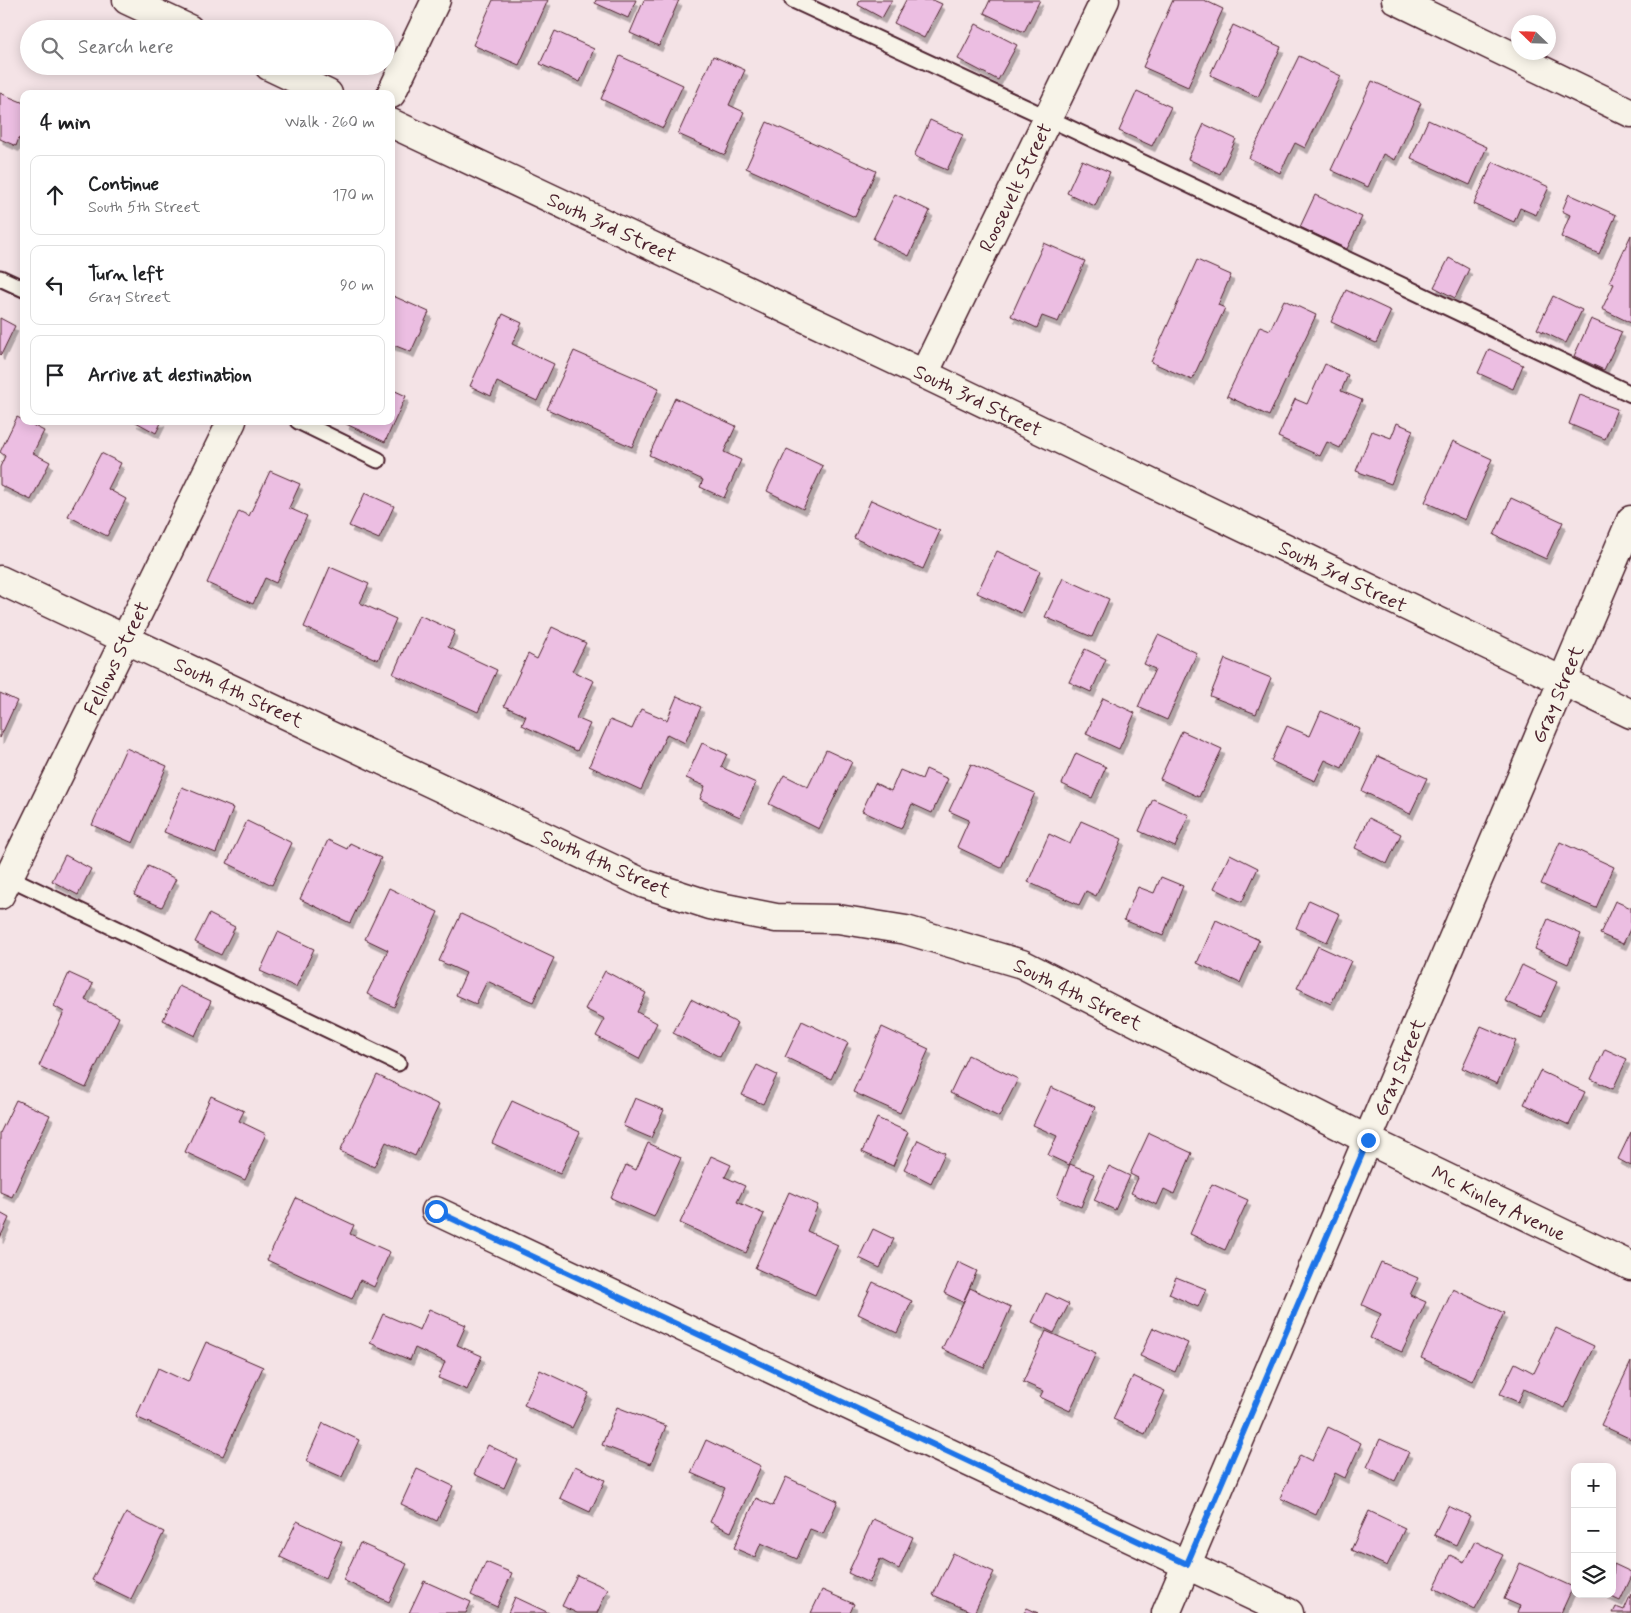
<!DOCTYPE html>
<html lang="en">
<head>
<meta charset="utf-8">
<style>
	body { margin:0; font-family:Mynerve,sans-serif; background:#f6f6f6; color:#202124 }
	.controls { position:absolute; right:15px; bottom:15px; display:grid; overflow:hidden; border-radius:10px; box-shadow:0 2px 12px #0003 }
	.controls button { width:45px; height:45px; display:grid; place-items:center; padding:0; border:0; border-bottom:1px solid #e0e0e0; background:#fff; color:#202124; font:25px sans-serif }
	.compass { position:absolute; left:1511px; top:15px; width:45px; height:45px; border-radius:50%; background:#fff; box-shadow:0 2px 12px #0003; rotate:293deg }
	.stop { position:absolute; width:15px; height:15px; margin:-11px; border:4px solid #1a73e8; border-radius:50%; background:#fff }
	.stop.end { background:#1a73e8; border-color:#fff; box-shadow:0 1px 5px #0008 }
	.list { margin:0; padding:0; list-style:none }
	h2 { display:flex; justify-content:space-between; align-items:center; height:65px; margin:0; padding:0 20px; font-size:21px }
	h2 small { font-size:16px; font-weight:400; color:#757577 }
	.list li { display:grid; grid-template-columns:32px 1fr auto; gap:15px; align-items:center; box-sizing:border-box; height:80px; margin:0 10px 10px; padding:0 10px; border:1px solid #e0e0e0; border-radius:10px }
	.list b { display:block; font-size:19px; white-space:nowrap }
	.list p { margin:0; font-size:16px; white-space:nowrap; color:#757577 }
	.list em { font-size:16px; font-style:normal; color:#757577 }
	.icon { flex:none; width:28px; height:28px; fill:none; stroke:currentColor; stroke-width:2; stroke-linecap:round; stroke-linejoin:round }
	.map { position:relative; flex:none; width:1631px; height:1613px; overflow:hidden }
	.search { position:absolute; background:#fff; box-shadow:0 2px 12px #0003; left:20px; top:20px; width:375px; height:55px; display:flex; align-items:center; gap:12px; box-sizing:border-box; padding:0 18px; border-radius:28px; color:#757577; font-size:19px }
	.panel { position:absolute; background:#fff; box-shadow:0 2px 12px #0003; left:20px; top:90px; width:375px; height:335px; border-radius:10px }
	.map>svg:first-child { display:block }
	.building { fill:#ecbee2; stroke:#4a1f2b; filter:url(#shadow) }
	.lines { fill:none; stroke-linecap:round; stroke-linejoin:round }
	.lane-casing { stroke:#4a1f2b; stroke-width:19 }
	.street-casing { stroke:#4a1f2b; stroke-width:31 }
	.secondary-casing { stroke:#4a1f2b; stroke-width:31 }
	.lane { stroke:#f7f3e8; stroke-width:15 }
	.street { stroke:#f7f3e8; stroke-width:28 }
	.secondary { stroke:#f7f3e8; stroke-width:28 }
	.route { stroke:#1a73e8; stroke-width:6 }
	.labels { text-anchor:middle; stroke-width:4; stroke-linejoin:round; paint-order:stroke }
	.street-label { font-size:20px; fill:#4a1f2b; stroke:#f7f3e8 }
</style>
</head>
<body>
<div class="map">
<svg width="1631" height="1613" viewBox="0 0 1631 1613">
	<defs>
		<filter id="shadow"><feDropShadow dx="3" dy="5.5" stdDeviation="0" flood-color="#0004"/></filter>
	</defs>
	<rect width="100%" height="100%" fill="#f4e3e6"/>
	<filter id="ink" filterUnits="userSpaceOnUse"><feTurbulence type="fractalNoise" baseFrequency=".02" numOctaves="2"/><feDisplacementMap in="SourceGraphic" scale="10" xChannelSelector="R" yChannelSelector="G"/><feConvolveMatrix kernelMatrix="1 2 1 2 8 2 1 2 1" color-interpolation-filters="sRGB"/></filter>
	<g filter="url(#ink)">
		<!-- building -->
		<path class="building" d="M493 0H548L519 65 473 45Z
			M596 0H636L628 18 595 3Z
			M644 0H679L659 46 630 33Z
			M860 0H892L882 18 858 5Z
			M906 0H933L942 4 924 38 894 23Z
			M990 0H1040L1024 32 984 13Z
			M1173 0H1204L1223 9 1188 87 1143 67Z
			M976 24 1017 45 998 80 958 59Z
			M1233 25 1281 47 1258 97 1210 75Z
			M555 31 594 49 580 82 540 64Z
			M620 56 683 85 663 128 601 99Z
			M713 56 745 70 729 105 744 112 725 155 678 134Z
			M1299 56 1341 76 1305 148 1295 143 1280 173 1249 158Z
			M1372 81 1421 103 1395 160 1383 154 1368 187 1331 170Z
			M1137 91 1171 107 1152 146 1119 131Z
			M0 93 24 103V140L19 138 16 146 0 139Z
			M930 120 963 135 947 170 914 156Z
			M1428 120 1487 147 1470 185 1411 158Z
			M767 122 876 171 855 217 746 168Z
			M1204 124 1236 139 1220 174 1188 159Z
			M1082 160 1110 172 1095 206 1067 193Z
			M1493 162 1549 187 1536 215 1520 208 1514 222 1474 204Z
			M895 194 930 211 909 256 873 239Z
			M1569 194 1616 215 1599 254 1561 237 1570 215 1562 211Z
			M1315 195 1362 217 1347 249 1300 227Z
			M1631 235V323L1602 309 1614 284 1609 282Z
			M1044 243 1085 261 1058 322 1042 316 1037 328 1011 316Z
			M1449 258 1469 269 1455 298 1434 287Z
			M1197 260 1231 275 1218 305 1225 308 1192 380 1151 362Z
			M1346 290 1391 311 1376 343 1331 322Z
			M391 295 429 312 411 352 391 344Z
			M1553 296 1582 310 1566 343 1537 329Z
			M1284 300 1316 315 1269 416 1227 396 1260 326 1270 330Z
			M503 314 522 323 512 344 554 364 537 401 497 382 491 396 470 386Z
			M0 318 15 326 1 355 0 354Z
			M1591 319 1622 332 1604 370 1574 356Z
			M1489 349 1523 365 1513 389 1478 373Z
			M574 351 659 388 632 447 547 409Z
			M1325 364 1348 375 1341 391 1362 400 1340 448 1327 442 1320 456 1278 437 1295 399 1307 404Z
			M391 389 406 396 385 442 346 424 347 421H391Z
			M1580 395 1617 409 1605 439 1569 424Z
			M675 398 736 426 724 452 741 460 724 498 700 487 703 480 649 455Z
			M17 417 44 431 33 453 50 462 31 500 0 485V467L5 456 0 452Z
			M134 421H162L156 433Z
			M1397 423 1413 430 1391 484 1356 471 1372 431 1391 438Z
			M1453 441 1492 459 1465 520 1425 502Z
			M787 449 823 466 803 509 767 491Z
			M101 453 121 463 108 489 126 499 107 536 68 516Z
			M270 471 300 484 289 508 307 516 276 583 265 578 253 604 207 583 239 511 249 516Z
			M365 493 394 506 379 539 349 526Z
			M1511 498 1563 522 1546 559 1494 535Z
			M871 500 940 531 923 569 854 538Z
			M997 551 1040 571 1021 613 977 593Z
			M330 567 369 584 360 603 396 619 378 660 304 627Z
			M1063 578 1109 599 1092 637 1045 617Z
			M419 615 455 631 448 647 497 670 478 712 393 674Z
			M552 627 586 643 572 671 594 681 576 718 590 724 577 751 522 725 526 716 504 706 528 654 537 659Z
			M1158 635 1197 653 1167 720 1138 707 1155 669 1144 664Z
			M1085 649 1106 659 1091 692 1069 682Z
			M1225 659 1271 678 1256 714 1210 696Z
			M0 693 17 701 0 738Z
			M677 696 701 707 685 743 667 734 641 790 589 766 610 720 632 729 641 709 667 720Z
			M1103 698 1135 713 1119 749 1086 734Z
			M1321 711 1360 729 1342 768 1325 760 1315 781 1271 761 1287 726 1310 736Z
			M1182 731 1222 749 1199 797 1160 779Z
			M702 743 727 754 721 767 756 783 740 817 700 799 705 786 686 778Z
			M126 748 167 766 133 843 92 825Z
			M826 750 852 762 819 829 769 804 784 775 808 787Z
			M1076 753 1106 767 1092 798 1062 784Z
			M1378 756 1427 778 1410 814 1362 791Z
			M971 764 1035 793 1001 868 957 847 969 820 949 811Z
			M926 769 948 779 932 813 912 804 901 829 862 811 875 783 891 791 900 770 922 779Z
			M182 787 233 808 216 853 164 832Z
			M1153 799 1189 815 1175 847 1139 831Z
			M1369 818 1401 834 1387 864 1355 848Z
			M247 821 292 843 272 885 227 863Z
			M1081 821 1122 839 1096 896 1086 891 1079 905 1028 882 1049 834 1070 844Z
			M328 840 347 849 350 843 381 858 350 923 300 899Z
			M1560 842 1614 867 1596 908 1541 884Z
			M1230 854 1258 868 1242 902 1214 888Z
			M65 855 91 869 78 895 52 881Z
			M148 866 176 879 162 907 134 895Z
			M1161 877 1183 886 1163 936 1124 920 1138 887 1154 893Z
			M389 888 438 912 394 1007 367 994 388 950 365 939Z
			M1309 900 1340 914 1327 942 1296 928Z
			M1615 901 1631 908V927L1623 944 1600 934Z
			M209 914 235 927 221 955 195 942Z
			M461 914 554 958 533 1002 487 981 476 1004 456 995 466 973 439 961Z
			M1548 919 1581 934 1568 964 1535 949Z
			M1216 920 1259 940 1240 983 1197 963Z
			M278 932 314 949 296 987 260 971Z
			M1318 946 1351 961 1331 1004 1297 988Z
			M1522 965 1557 982 1541 1017 1505 1001Z
			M605 971 646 993 637 1012 657 1023 639 1059 596 1036 605 1019 585 1009Z
			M69 973 93 984 85 1000 119 1017 86 1088 39 1066 64 1012 54 1006Z
			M179 986 211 1001 195 1036 163 1020Z
			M691 999 737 1023 720 1057 673 1033Z
			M802 1021 848 1043 831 1079 785 1057Z
			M1481 1026 1516 1041 1497 1084 1462 1068Z
			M882 1027 929 1049 900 1113 853 1092Z
			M1605 1049 1627 1059 1613 1089 1591 1079Z
			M968 1055 1018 1079 999 1117 950 1093Z
			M757 1065 777 1075 763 1104 742 1095Z
			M1540 1071 1585 1092 1569 1125 1524 1104Z
			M377 1075 439 1105 415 1156 386 1142 374 1167 340 1151Z
			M1051 1087 1095 1107 1069 1165 1048 1155 1057 1136 1033 1125Z
			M211 1096 244 1111 239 1121 266 1134 245 1180 185 1152Z
			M635 1098 664 1110 651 1138 623 1126Z
			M16 1100 50 1115 12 1197 0 1192V1133Z
			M512 1101 580 1132 560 1174 492 1143Z
			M877 1118 908 1132 893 1166 862 1152Z
			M1631 1132V1166L1618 1159Z
			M1149 1133 1192 1153 1174 1194 1164 1189 1157 1205 1131 1193 1138 1178 1130 1174Z
			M918 1140 945 1153 931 1183 904 1169Z
			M648 1143 681 1158 654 1217 611 1198 626 1165 636 1170Z
			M711 1156 731 1165 725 1177 745 1186 737 1202 764 1214 746 1253 680 1223Z
			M1070 1164 1094 1174 1081 1207 1057 1197Z
			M1109 1166 1130 1176 1115 1210 1094 1200Z
			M1212 1184 1248 1200 1225 1250 1190 1234Z
			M789 1192 818 1205 807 1231 838 1245 815 1295 755 1268Z
			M296 1198 354 1225 350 1234 390 1252 374 1287 360 1280 352 1299 267 1260Z
			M0 1213 9 1218 0 1238Z
			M873 1229 894 1239 880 1268 859 1258Z
			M958 1262 977 1271 963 1302 944 1293Z
			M1381 1262 1418 1278 1410 1295 1426 1302 1402 1352 1370 1338 1381 1314 1362 1305Z
			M1176 1277 1206 1289 1198 1307 1169 1294Z
			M873 1282 912 1301 897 1333 858 1314Z
			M970 1288 1011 1307 984 1368 942 1349Z
			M1453 1289 1504 1313 1472 1381 1421 1358Z
			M1046 1293 1069 1304 1054 1333 1032 1322Z
			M429 1309 466 1325 457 1345 482 1356 467 1390 438 1378 445 1362 415 1348 410 1360 370 1343 383 1314 420 1330Z
			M1153 1328 1188 1343 1175 1372 1140 1356Z
			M1556 1328 1594 1346 1565 1408 1524 1389 1518 1402 1500 1394 1515 1363 1534 1373Z
			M1046 1331 1096 1353 1070 1411 1040 1397 1043 1391 1023 1382Z
			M206 1342 263 1367 223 1456 136 1417 158 1368 188 1382Z
			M1631 1362V1439L1601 1425Z
			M540 1370 589 1393 572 1428 524 1405Z
			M1133 1376 1165 1391 1145 1434 1113 1419Z
			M617 1407 666 1426 651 1464 602 1445Z
			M323 1423 359 1440 342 1477 306 1461Z
			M1328 1427 1361 1443 1345 1478 1335 1473 1316 1515 1280 1498 1300 1455 1312 1461Z
			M1380 1439 1409 1452 1395 1481 1367 1467Z
			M706 1440 761 1466 731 1532 710 1522 725 1488 691 1473Z
			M488 1445 517 1459 504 1488 474 1474Z
			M575 1466 605 1480 590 1512 560 1498Z
			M417 1469 453 1486 437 1521 401 1504Z
			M786 1477 838 1501 823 1534 810 1529 797 1559 761 1543 755 1557 734 1548 756 1498 773 1506Z
			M1448 1506 1470 1516 1456 1545 1434 1535Z
			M1369 1511 1405 1528 1387 1566 1351 1550Z
			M126 1513 164 1532 131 1599 92 1580Z
			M873 1519 913 1537 899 1569 880 1559 869 1583 848 1573Z
			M297 1521 342 1542 325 1578 280 1557Z
			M1475 1541 1503 1555 1475 1609 1434 1588 1450 1555 1464 1562Z
			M360 1543 407 1564 389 1602 343 1580Z
			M953 1553 994 1572 974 1613 933 1595Z
			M486 1562 512 1573 497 1607 471 1595Z
			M1520 1563 1573 1587 1561 1613H1517L1520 1606 1504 1599Z
			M1614 1564 1631 1572V1578L1620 1601 1605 1594H1612Z
			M577 1575 608 1589 597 1613H577L562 1606Z
			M424 1581 471 1602 466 1613H409Z
			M822 1590 854 1604 850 1613H811Z
			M1631 1594V1613H1613L1616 1607 1624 1610Z
			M515 1597 549 1613H508Z
			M1027 1608 1038 1613H1024Z"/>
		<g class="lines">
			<defs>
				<path id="lane" d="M793 0 1048 118 1631 394
					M0 278 24 289
					M298 421 378 460
					M4 875 398 1063"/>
				<path id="street" d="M1396 0 1631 113
					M391 94 436 0
					M924 374 1105 0
					M0 580 645 884 710 905 776 918 838 919 906 930 1022 964 1368 1140 1631 1266
					M0 895 232 421
					M436 1211 1289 1613
					M1166 1613 1631 520"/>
				<path id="secondary" d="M127 0 189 29
					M269 66 328 94
					M391 123 924 374 1631 714"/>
			</defs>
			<!-- lane casing -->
			<use href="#lane" class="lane-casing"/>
			<!-- street casing -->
			<use href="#street" class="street-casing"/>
			<!-- secondary casing -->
			<use href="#secondary" class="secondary-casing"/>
			<!-- lane -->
			<use href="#lane" class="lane"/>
			<!-- street -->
			<use href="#street" class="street"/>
			<!-- secondary -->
			<use href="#secondary" class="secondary"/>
		</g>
	</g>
	<g class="lines" filter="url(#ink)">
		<!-- route -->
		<path class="route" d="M436 1211 1187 1564 1368 1140"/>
	</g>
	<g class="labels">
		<!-- street labels -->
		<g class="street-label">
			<text transform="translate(1015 187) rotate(-64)" y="7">Roosevelt Street</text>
			<text transform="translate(612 227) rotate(25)" y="7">South 3rd Street</text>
			<text transform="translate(978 400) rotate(26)" y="7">South 3rd Street</text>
			<text transform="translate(1343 576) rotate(26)" y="7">South 3rd Street</text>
			<text transform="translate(116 658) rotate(-64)" y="7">Fellows Street</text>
			<text transform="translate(239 692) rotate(25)" y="7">South 4th Street</text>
			<text transform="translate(1557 694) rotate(-67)" y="7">Gray Street</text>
			<text transform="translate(606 863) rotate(24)" y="7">South 4th Street</text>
			<text transform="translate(1078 994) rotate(26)" y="7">South 4th Street</text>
			<text transform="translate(1399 1067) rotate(-67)" y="7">Gray Street</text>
			<text transform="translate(1499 1203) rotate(26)" y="7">Mc Kinley Avenue</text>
		</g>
	</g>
</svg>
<div class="controls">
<button>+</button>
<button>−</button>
<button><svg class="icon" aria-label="layers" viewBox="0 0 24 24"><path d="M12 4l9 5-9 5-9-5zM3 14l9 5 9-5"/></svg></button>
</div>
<svg class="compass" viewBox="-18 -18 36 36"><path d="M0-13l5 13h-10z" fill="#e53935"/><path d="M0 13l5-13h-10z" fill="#757577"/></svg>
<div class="stop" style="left:436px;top:1211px"></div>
<div class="stop end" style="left:1368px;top:1140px"></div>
<div class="search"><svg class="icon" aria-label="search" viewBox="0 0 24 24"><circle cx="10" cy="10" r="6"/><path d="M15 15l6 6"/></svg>Search here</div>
<section class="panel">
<h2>4 min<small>Walk · 260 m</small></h2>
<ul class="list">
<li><svg class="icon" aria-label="ahead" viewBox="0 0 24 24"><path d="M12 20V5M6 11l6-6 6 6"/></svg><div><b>Continue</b><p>South 5th Street</p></div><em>170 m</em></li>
<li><svg class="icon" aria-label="left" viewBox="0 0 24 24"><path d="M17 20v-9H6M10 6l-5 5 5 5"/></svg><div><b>Turn left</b><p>Gray Street</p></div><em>90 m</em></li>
<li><svg class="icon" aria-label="arrive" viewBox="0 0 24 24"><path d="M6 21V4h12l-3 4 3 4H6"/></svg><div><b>Arrive at destination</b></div></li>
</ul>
</section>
</div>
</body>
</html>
